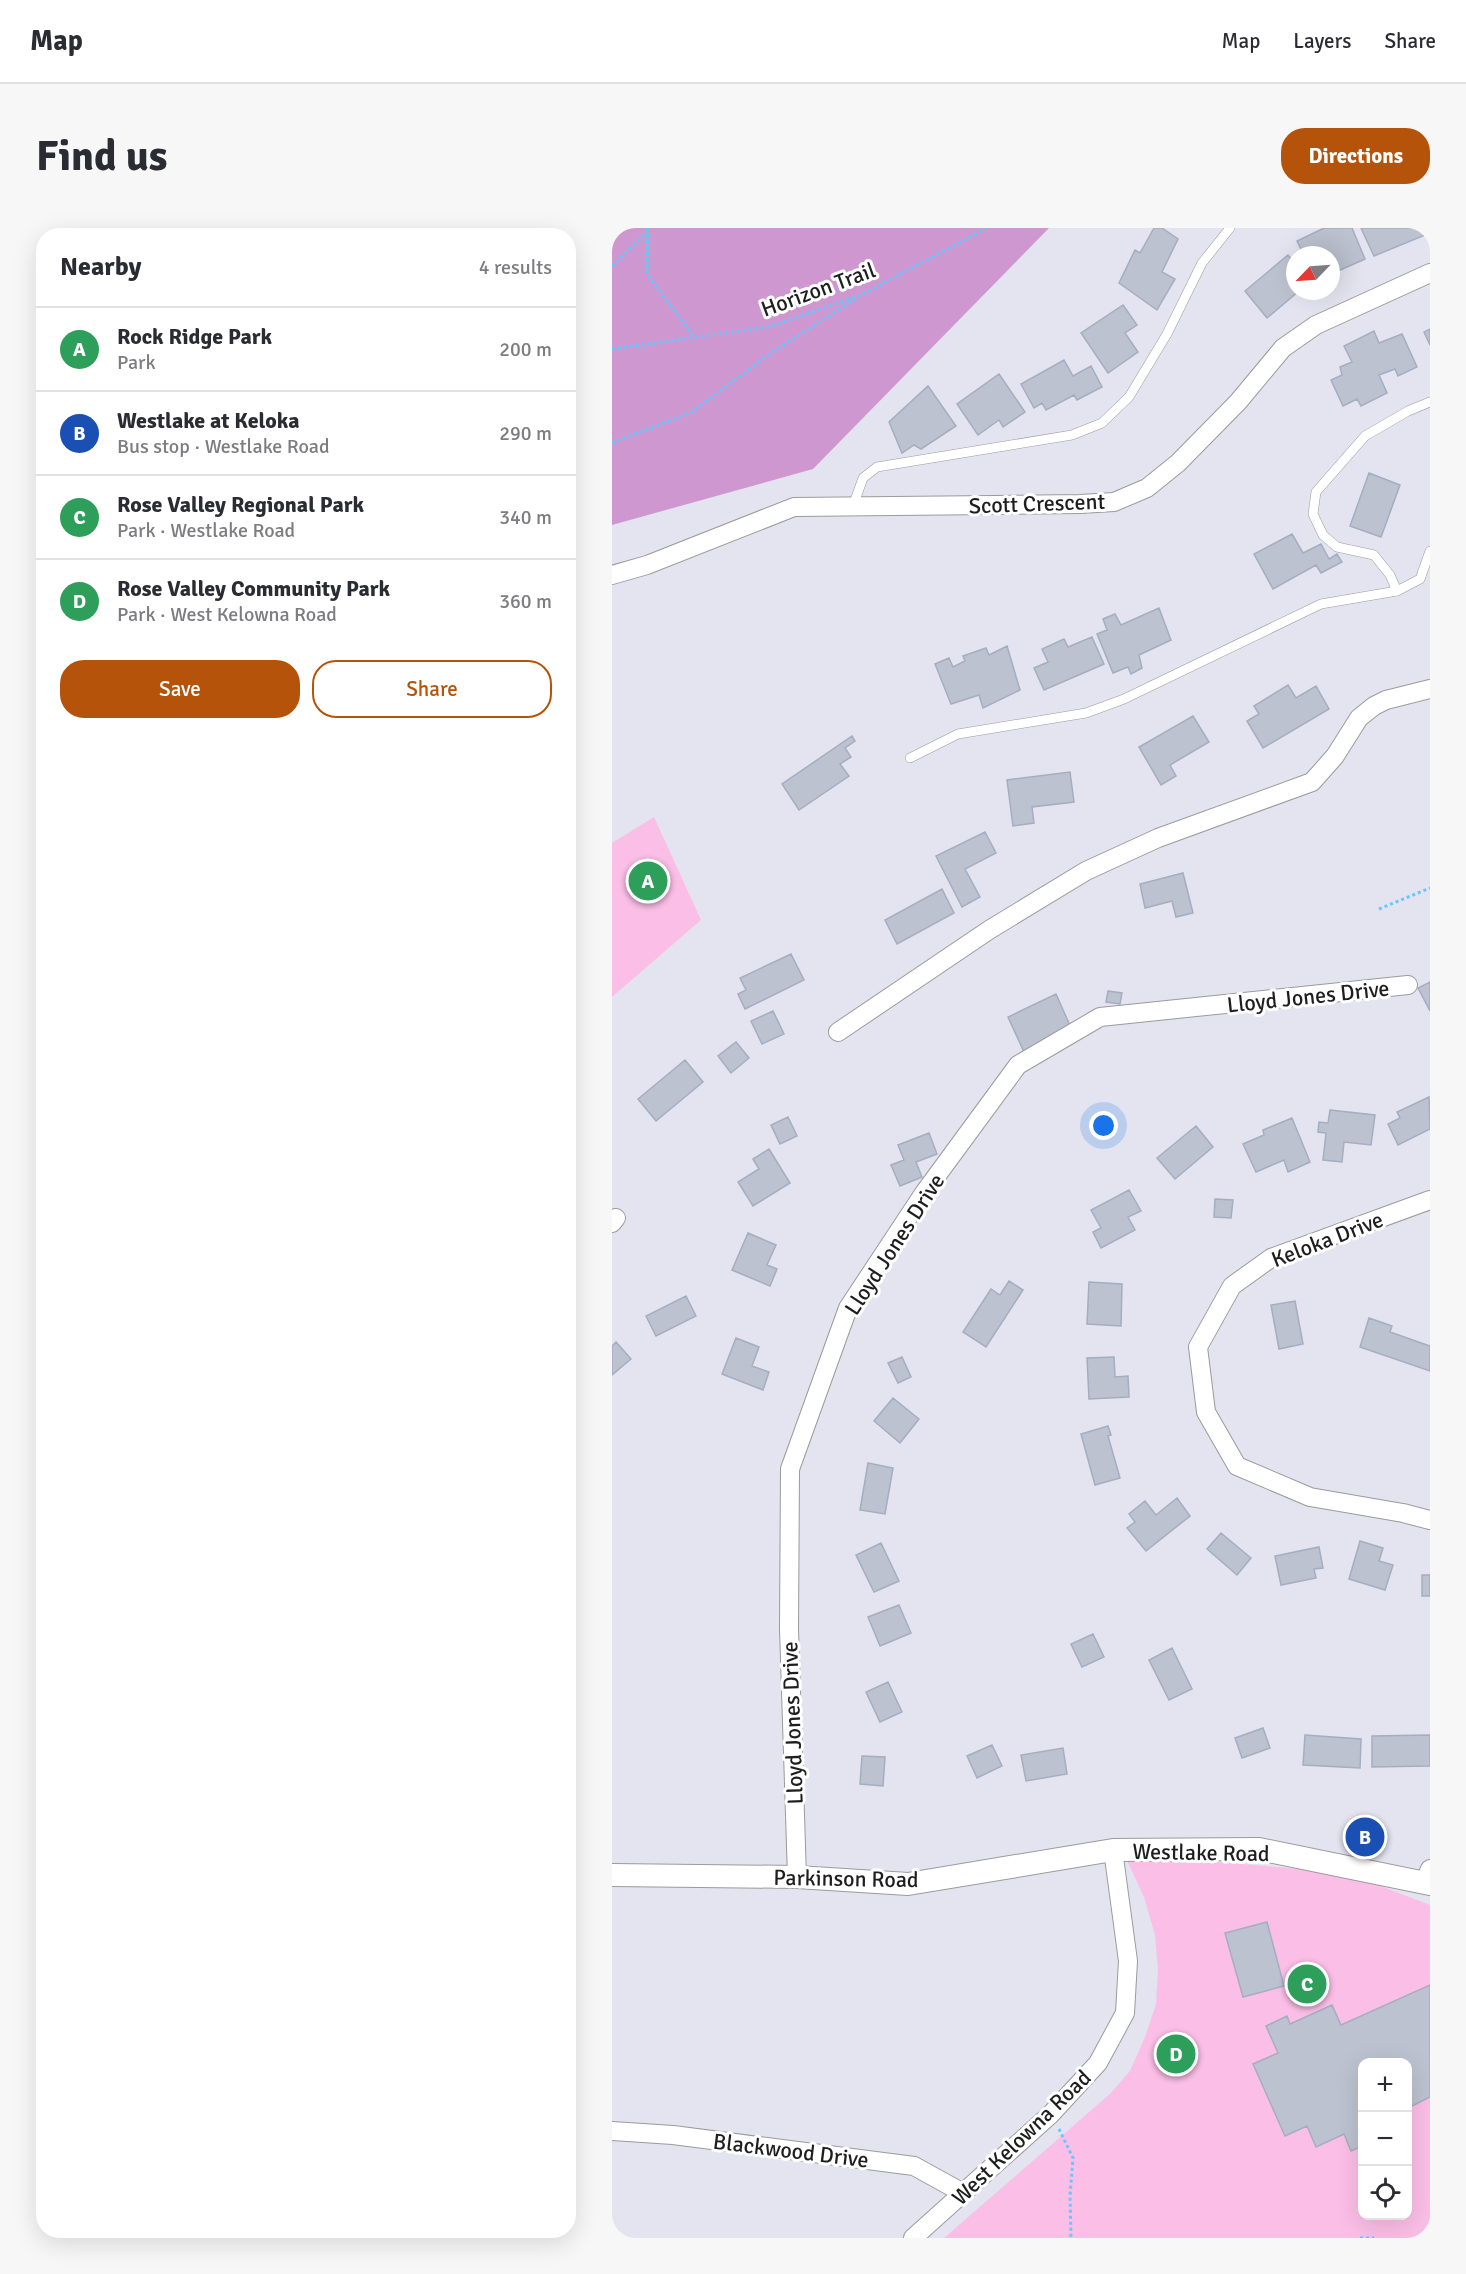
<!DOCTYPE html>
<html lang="en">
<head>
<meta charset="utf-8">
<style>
	body { margin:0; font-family:Signika,sans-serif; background:#f7f7f7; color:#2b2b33 }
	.controls { position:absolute; right:18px; bottom:18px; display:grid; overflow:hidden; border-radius:12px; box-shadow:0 6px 24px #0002 }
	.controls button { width:54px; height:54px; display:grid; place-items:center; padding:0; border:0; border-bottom:2px solid #e1e1e2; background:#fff; color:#2b2b33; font:30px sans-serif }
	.compass { position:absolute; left:674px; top:18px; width:54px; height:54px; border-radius:50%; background:#fff; box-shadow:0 6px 24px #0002; rotate:245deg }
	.you { position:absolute; left:492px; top:898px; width:21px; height:21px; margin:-15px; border:4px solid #fff; border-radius:50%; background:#1a73e8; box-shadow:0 0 0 9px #1a73e833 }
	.badge { display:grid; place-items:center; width:39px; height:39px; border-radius:50%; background:#b45309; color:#fff; font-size:20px; font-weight:700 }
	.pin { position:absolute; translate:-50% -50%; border:3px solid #fff; box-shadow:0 2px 6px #0006 }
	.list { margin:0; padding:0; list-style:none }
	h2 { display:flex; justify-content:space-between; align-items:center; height:78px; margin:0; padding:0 24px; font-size:26px }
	h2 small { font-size:20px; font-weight:400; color:#7c7c81 }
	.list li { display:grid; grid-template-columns:39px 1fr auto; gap:18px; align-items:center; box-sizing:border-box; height:84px; padding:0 24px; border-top:2px solid #e1e1e2 }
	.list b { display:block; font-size:22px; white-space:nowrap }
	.list p { margin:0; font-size:20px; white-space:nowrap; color:#7c7c81 }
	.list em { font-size:20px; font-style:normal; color:#7c7c81 }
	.actions { display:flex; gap:12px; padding:18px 24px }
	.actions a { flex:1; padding:14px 0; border:2px solid #b45309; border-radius:24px; text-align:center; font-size:21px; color:#b45309 }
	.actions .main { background:#b45309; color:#fff }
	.icon { flex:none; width:33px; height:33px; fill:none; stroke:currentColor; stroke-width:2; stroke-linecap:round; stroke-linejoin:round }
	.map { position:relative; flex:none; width:818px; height:2010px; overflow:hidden; border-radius:24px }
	header { display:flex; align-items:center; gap:36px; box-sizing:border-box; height:84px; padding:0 30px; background:#fff; border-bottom:2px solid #e1e1e2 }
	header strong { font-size:28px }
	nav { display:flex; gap:33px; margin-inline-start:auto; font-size:21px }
	.intro { display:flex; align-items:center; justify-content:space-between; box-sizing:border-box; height:144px; padding:0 36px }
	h1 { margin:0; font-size:42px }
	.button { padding:15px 27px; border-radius:24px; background:#b45309; color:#fff; font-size:21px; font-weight:700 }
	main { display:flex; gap:36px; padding:0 36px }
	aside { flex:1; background:#fff; border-radius:24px; box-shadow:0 6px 24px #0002 }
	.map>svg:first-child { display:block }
	.forest { fill:#ce97d0 }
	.park { fill:#fbbee6; fill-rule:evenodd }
	.building { fill:#bcc2cf; stroke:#a5adc1; stroke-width:1.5 }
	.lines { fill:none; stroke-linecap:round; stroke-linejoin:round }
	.service-casing { stroke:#9b9b9b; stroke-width:10 }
	.minor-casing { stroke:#9b9b9b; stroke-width:20 }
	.tertiary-casing { stroke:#9b9b9b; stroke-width:24 }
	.path { stroke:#66c6fe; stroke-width:3; stroke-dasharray:3 3; stroke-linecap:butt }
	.service { stroke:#fff; stroke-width:9 }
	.minor { stroke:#fff; stroke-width:18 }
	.tertiary { stroke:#fff; stroke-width:22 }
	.labels { text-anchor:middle; stroke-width:6; stroke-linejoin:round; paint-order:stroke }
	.street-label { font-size:22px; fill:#1e1e1e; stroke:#fff }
</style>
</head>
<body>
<header>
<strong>Map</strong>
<nav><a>Map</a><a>Layers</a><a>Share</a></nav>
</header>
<div class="intro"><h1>Find us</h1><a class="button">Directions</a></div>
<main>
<aside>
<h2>Nearby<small>4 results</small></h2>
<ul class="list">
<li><span class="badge" style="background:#2e9e5b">A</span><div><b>Rock Ridge Park</b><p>Park</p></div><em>200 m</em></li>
<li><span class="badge" style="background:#1a4fb4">B</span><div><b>Westlake at Keloka</b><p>Bus stop · Westlake Road</p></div><em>290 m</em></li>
<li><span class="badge" style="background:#2e9e5b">C</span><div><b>Rose Valley Regional Park</b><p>Park · Westlake Road</p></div><em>340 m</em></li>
<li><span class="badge" style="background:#2e9e5b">D</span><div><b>Rose Valley Community Park</b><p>Park · West Kelowna Road</p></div><em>360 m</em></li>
</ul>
<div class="actions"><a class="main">Save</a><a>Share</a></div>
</aside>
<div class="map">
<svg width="818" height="2010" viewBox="0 0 818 2010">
	<rect width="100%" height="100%" fill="#e3e4ef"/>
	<!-- forest -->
	<path class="forest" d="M0 0H437L201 241 0 297Z"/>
	<!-- park -->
	<path class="park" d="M42 589 89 692 0 769V615Z
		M512 1626 735 1645 818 1677V2010H332L499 1865 518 1843 533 1809 544 1776 546 1741 543 1707 532 1669ZM750 1834H796V1988H750Z"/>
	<!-- building -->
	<path class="building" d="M542 0H550L566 11 550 44 563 51 545 82 507 55 523 22 528 25Z
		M712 0H740L753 31 719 46V27H692L685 13Z
		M749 0H816L818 5 762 28Z
		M676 27 683 36V63H687L655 90 633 63Z
		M511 77 525 97 513 105 526 124 496 145 469 105Z
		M818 101V117L812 104Z
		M762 103 767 115 790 106 805 139 786 148 783 141 767 147 775 165 749 178 745 171 731 178 719 152 730 147 728 139 740 134 732 118Z
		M452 132 461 148 479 138 490 159 465 172 462 167 434 182 430 175 422 180 409 156Z
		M387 146 413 184 391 199 387 192 366 207 345 176Z
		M316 158 344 198 309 221 302 217 290 225 277 194Z
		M757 245 788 257 769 309 738 298Z
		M680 306 691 325 709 316 717 331 725 326 730 334 709 345 704 337 661 361 642 326Z
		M547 380 559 412 527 427 530 440 519 446 516 439 501 445 485 406 495 402 491 391 503 386 509 397Z
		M480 409 492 436 432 462 422 440 436 434 430 421 452 411 456 419Z
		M395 418 408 462 371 480 367 467 339 476 323 436 337 430 341 439 353 433 351 428 374 420 377 427Z
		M676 457 684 470 704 458 717 481 651 520 635 493 647 486 642 478Z
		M581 488 597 514 558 537 564 548 549 557 527 519Z
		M240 508 243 513 233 520 239 529 228 536 237 548 187 582 170 556Z
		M458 544 462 574 420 579 422 595 401 598 395 552Z
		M373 604 384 625 353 641 368 669 350 679 324 628Z
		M571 645 581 685 564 689 560 673 533 680 528 656Z
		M330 661 342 685 285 716 273 692Z
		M179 726 192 752 133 781 126 766 134 762 128 750Z
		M818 754V783L806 760Z
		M496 763 510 765 508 776 494 774Z
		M444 766 460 802 412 824 396 789Z
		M161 783 172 806 150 816 139 793Z
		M124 814 137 830 119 845 106 828Z
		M73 832 91 854 44 893 26 871Z
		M817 869 818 901 786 917 776 896 788 890 785 884Z
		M718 882 763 887 759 917 732 914 730 934 711 932 714 905 706 904 707 894 716 895Z
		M176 889 185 908 168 916 159 897Z
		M680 890 698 934 676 944 672 932 644 944 631 916 652 907 651 902Z
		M584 898 601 919 563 951 545 930Z
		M317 905 325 926 304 934 310 949 288 958 279 937 292 932 286 917Z
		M157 921 178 955 141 978 126 954 147 941 141 931Z
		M517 962 529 983 516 989 523 1002 489 1020 481 1004 489 1000 479 982Z
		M603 971 621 972 619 990 602 989Z
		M136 1005 164 1017 155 1037 165 1041 158 1058 120 1042Z
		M397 1053 411 1062 374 1119 351 1104 379 1061 388 1067Z
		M477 1054 510 1056 509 1098 475 1096Z
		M74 1068 84 1088 44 1108 34 1088Z
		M683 1073 691 1116 667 1121 659 1077Z
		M757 1090 780 1098 778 1104 818 1118V1143L748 1119Z
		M124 1110 147 1119 140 1138 157 1144 151 1162 110 1146Z
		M4 1114 19 1131 0 1147V1118Z
		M290 1129 299 1149 286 1155 276 1135Z
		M502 1129 503 1149 516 1148 517 1169 477 1171 475 1130Z
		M281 1170 307 1191 288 1215 262 1193Z
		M496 1198 499 1207 496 1208 508 1250 483 1257 469 1206Z
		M256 1235 281 1240 273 1286 248 1282Z
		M565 1270 578 1288 534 1323 515 1300 523 1294 517 1286 533 1273 544 1287Z
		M609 1305 639 1330 625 1347 595 1321Z
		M748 1313 771 1320 767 1333 781 1337 773 1362 737 1351Z
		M269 1315 287 1353 262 1364 244 1327Z
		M707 1319 711 1340 702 1341 704 1350 669 1357 663 1328Z
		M810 1347H818V1368H810Z
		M287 1377 299 1405 268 1418 256 1389Z
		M481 1406 492 1429 470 1439 459 1416Z
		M560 1420 580 1461 557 1472 537 1432Z
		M276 1454 290 1484 268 1494 254 1464Z
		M651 1500 658 1520 630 1530 623 1510Z
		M693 1507 749 1511 748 1540 691 1537Z
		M818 1507V1538L760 1539V1508Z
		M380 1517 390 1538 365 1550 355 1528Z
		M451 1520 455 1546 414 1553 409 1527Z
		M250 1528 273 1529 271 1558 248 1556Z
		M655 1694 672 1758 631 1769 613 1705Z
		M818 1757V1869L796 1880V1834H750V1918L739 1923 732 1906 704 1919 695 1898 673 1908 641 1836 666 1825 654 1798 675 1788 678 1796 720 1777 729 1797Z"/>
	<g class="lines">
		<defs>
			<path id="service" d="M241 278 251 250 265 239 460 207 490 195 517 169 555 106 590 35 618 0
				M785 363 778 347 762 327 725 319 711 307 701 286 704 264 753 208 796 183 818 174
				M298 530 346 506 474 485 512 471 709 376 785 363 808 351 818 323"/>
			<path id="minor" d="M0 347 35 337 182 279 468 276 502 274 535 260 566 235 626 174 671 120 704 97 818 45
				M226 804 377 702 474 643 546 610 700 554 723 528 747 490 762 478 774 472 818 461
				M818 972 659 1030 620 1058 586 1119 594 1184 625 1238 698 1269 791 1285 818 1292
				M0 995 4 990
				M185 1649 177 1401 178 1241 236 1080 312 965 406 837 488 789 796 757
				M812 1655 818 1641
				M0 1903 61 1907 302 1938 351 1965
				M301 2010 439 1886 486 1835 513 1785 516 1733 501 1622"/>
			<path id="tertiary" d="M0 1647 185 1649 296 1656 501 1622 647 1621 818 1656"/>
		</defs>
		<!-- service casing -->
		<use href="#service" class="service-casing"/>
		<!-- minor casing -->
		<use href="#minor" class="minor-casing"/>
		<!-- tertiary casing -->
		<use href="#tertiary" class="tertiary-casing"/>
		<!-- path -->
		<path class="path" d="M36 0 35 46 82 109
			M0 38 36 3
			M0 121 157 99 249 67 375 0
			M0 215 80 184 159 125 245 70
			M767 681 818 660
			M447 1901 461 1930 458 1968 459 2010
			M748 2010H762"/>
		<!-- service -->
		<use href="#service" class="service"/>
		<!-- minor -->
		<use href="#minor" class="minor"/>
		<!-- tertiary -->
		<use href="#tertiary" class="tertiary"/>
	</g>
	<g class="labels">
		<!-- street labels -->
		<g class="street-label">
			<text transform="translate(206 61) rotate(-20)" y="8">Horizon Trail</text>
			<text transform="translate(425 275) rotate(-2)" y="8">Scott Crescent</text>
			<text transform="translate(696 768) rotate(-6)" y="8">Lloyd Jones Drive</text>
			<text transform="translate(715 1011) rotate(-21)" y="8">Keloka Drive</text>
			<text transform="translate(282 1016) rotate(-57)" y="8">Lloyd Jones Drive</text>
			<text transform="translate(180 1495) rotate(-92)" y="8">Lloyd Jones Drive</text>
			<text transform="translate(589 1624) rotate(1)" y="8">Westlake Road</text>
			<text transform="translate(234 1650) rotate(1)" y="8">Parkinson Road</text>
			<text transform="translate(409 1909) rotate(-44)" y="8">West Kelowna Road</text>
			<text transform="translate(179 1922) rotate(7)" y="8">Blackwood Drive</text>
		</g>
	</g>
</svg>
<div class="controls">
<button>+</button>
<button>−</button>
<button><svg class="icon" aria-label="locate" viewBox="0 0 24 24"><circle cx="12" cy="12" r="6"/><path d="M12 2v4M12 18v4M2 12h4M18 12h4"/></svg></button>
</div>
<svg class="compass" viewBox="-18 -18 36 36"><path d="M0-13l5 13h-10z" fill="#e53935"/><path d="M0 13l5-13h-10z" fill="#7c7c81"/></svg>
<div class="you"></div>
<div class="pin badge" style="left:36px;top:653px;background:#2e9e5b">A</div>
<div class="pin badge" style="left:753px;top:1609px;background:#1a4fb4">B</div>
<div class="pin badge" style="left:695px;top:1756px;background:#2e9e5b">C</div>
<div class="pin badge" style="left:564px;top:1826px;background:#2e9e5b">D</div>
</div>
</main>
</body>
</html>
